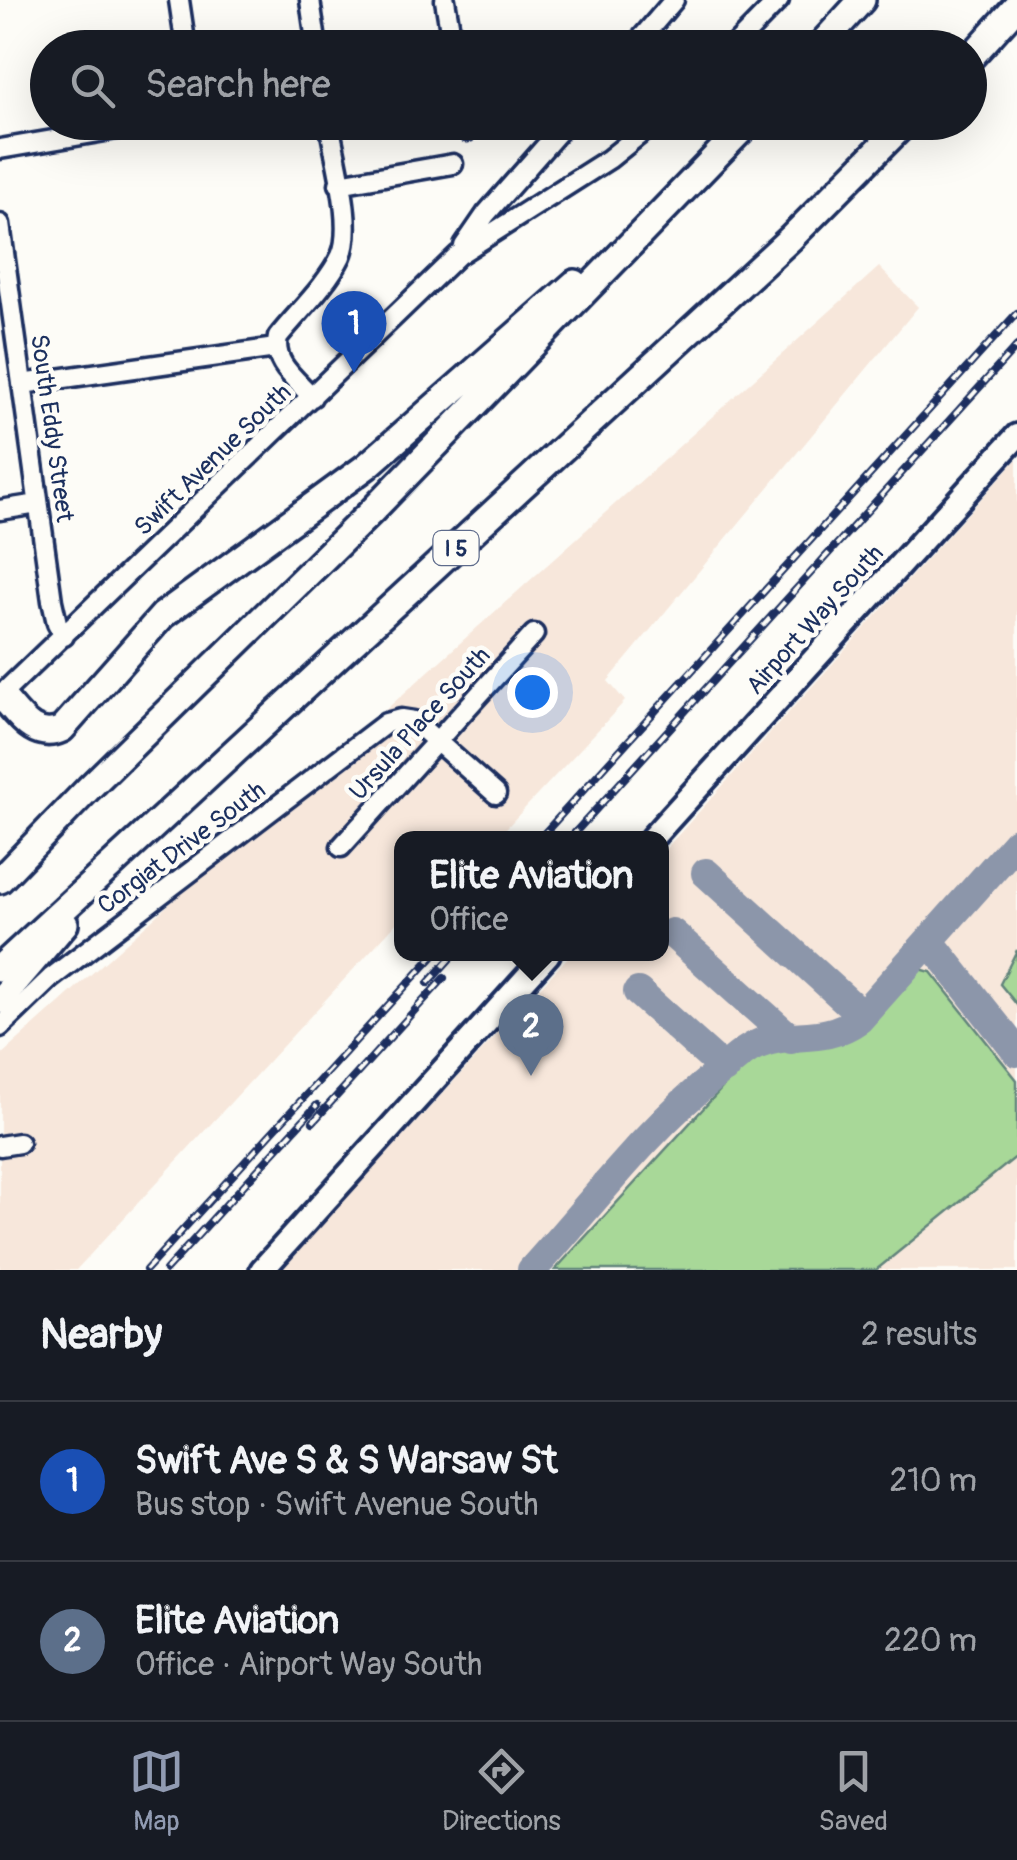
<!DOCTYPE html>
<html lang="en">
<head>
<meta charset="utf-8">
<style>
	body { margin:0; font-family:Pangolin,sans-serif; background:#20242c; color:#f1f3f6 }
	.you { position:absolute; left:532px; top:692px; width:35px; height:35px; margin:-25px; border:8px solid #fff; border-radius:50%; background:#1a73e8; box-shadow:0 0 0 15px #1a73e833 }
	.badge { display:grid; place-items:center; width:65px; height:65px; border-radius:50%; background:#919bb2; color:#fff; font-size:32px; font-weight:700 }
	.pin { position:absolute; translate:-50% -82px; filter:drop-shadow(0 2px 5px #0008) }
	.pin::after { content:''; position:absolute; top:52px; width:35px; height:30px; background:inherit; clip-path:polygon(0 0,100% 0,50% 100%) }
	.popup { position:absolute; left:394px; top:831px; width:275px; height:130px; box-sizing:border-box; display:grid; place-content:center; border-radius:20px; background:#171b24; filter:drop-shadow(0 2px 8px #0005); font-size:32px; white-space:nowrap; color:#9ea1a6 }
	.popup b { font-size:38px; color:#f1f3f6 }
	.popup::after { content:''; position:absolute; left:50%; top:100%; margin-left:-20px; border:20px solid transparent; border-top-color:#171b24 }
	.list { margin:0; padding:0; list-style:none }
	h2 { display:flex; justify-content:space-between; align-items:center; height:130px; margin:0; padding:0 40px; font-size:42px }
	h2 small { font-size:32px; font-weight:400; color:#9ea1a6 }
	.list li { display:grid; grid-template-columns:65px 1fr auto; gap:30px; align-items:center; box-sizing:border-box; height:160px; padding:0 40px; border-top:2px solid #363941 }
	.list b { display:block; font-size:38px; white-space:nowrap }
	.list p { margin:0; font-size:32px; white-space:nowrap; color:#9ea1a6 }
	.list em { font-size:32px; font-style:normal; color:#9ea1a6 }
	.icon { flex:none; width:55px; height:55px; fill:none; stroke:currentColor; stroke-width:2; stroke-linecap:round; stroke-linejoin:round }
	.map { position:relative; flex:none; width:1017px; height:1270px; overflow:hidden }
	.search { position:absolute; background:#171b24; box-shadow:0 10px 40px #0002; left:30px; right:30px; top:30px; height:110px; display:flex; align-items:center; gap:25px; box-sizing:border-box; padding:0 35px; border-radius:55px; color:#9ea1a6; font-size:38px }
	.sheet { height:450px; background:#171b24 }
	nav { display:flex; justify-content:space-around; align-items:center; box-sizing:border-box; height:140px; border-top:2px solid #363941; background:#171b24; font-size:28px; color:#9ea1a6 }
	nav a { display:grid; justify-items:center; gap:5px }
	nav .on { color:#919bb2 }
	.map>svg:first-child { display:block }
	.built { fill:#f7e7db }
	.green { fill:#a8d898; stroke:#62847b; stroke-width:2.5 }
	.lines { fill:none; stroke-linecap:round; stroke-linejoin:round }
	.taxiway { stroke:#8c96aa; stroke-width:30 }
	.minor-casing { stroke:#1b2f5e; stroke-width:25 }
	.major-casing { stroke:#1b2f5e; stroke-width:30 }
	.highway-casing { stroke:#1b2f5e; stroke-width:32 }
	.minor { stroke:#fdfcf7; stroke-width:18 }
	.major { stroke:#fdfcf7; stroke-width:22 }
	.highway { stroke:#fdfcf7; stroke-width:25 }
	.rail-casing { stroke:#1b2f5e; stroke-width:8 }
	.rail { stroke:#fdfcf7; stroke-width:4; stroke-dasharray:11; stroke-linecap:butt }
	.labels { text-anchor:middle; stroke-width:9; stroke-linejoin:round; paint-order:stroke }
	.shield { fill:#fdfcf7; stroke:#5f6c8c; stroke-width:2.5 }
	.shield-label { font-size:22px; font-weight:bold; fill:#1b2f5e }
	.street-label { font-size:25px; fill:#1b2f5e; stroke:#fdfcf7 }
</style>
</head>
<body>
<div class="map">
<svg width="1017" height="1270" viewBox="0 0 1017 1270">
	<rect width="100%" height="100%" fill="#fdfcf7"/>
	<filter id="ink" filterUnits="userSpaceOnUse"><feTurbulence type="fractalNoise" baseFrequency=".01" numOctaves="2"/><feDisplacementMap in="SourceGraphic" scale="20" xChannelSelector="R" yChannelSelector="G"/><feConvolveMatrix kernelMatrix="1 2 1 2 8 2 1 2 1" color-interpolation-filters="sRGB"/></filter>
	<g filter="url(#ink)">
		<!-- built -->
		<path class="built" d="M879 267 918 307 608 681 625 701 497 838H401V918L76 1270H0V1056Z
			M1017 459V1270H280L571 954H661V854Z"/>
		<!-- green -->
		<path class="green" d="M1017 950V1005L1000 984Z
			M920 969 931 972 1017 1080V1156L876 1270H555L746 1062C779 1037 810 1052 845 1039 873 1029 894 993 913 971Z"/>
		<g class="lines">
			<!-- taxiway -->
			<path class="taxiway" d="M706 873 862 1015
				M672 933 791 1039
				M930 942 1017 1052
				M638 992 724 1069
				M532 1270C592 1204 648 1128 718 1073 730 1064 742 1051 756 1045 792 1029 821 1046 859 1019L1017 842"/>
			<defs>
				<path id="minor" d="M179 0 186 48
					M310 0 317 48
					M445 0 453 48
					M633 48 674 0
					M732 48 779 0
					M466 122 467 131
					M0 149 158 122
					M339 184 453 164
					M0 224 52 601 57 623 64 636
					M464 246 486 214 567 122
					M22 384 276 348
					M312 397C296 379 272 363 278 337 298 312 327 285 341 256 355 225 334 156 329 122
					M0 510 38 504
					M0 696 458 255 609 159 655 122
					M341 847 534 634
					M0 1027 51 978 386 723 401 719 414 721 496 794
					M0 1146 19 1143"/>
				<path id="major" d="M652 838 1017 436
					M262 1270 548 954"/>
				<path id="highway" d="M818 48 862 0
					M970 58 1017 6
					M1 695C18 714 34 742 62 729L163 615 367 466 575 283
					M0 880 89 788 371 512 749 122
					M0 968 791 238 906 122
					M0 1000 65 924"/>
			</defs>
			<!-- minor casing -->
			<use href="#minor" class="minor-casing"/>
			<!-- major casing -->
			<use href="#major" class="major-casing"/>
			<!-- highway casing -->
			<use href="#highway" class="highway-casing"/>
			<!-- minor -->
			<use href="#minor" class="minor"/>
			<!-- major -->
			<use href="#major" class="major"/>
			<!-- highway -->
			<use href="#highway" class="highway"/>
			<defs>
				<path id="rail" d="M540 838 1017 313
					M570 838 1017 346
					M428 983 454 954
					M313 1122 444 978
					M146 1270 435 954
					M166 1270 317 1105"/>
			</defs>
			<!-- rail casing -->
			<use href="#rail" class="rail-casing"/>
			<!-- rail -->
			<use href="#rail" class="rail"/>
		</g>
	</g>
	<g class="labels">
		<!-- shield labels -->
		<rect class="shield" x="433.5" y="531" width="45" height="34" rx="8"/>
		<g class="shield-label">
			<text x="456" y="556">I 5</text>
		</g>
		<!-- street labels -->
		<g class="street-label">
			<text transform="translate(53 428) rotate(82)" y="9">South Eddy Street</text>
			<text transform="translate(212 459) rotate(-44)" y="9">Swift Avenue South</text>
			<text transform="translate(814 619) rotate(-48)" y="9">Airport Way South</text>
			<text transform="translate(419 723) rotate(-48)" y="9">Ursula Place South</text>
			<text transform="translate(181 847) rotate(-37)" y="9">Corgiat Drive South</text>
		</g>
	</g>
</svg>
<div class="you"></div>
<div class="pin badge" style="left:354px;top:373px;background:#1a4fb4">1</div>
<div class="pin badge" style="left:531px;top:1076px;background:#5c6f8a">2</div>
<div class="popup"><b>Elite Aviation</b>Office</div>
<div class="search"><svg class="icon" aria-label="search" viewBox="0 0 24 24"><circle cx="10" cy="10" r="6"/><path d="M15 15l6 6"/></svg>Search here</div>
</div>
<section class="sheet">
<h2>Nearby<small>2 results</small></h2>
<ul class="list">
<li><span class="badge" style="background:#1a4fb4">1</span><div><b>Swift Ave S &amp; S Warsaw St</b><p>Bus stop · Swift Avenue South</p></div><em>210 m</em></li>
<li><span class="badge" style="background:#5c6f8a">2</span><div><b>Elite Aviation</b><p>Office · Airport Way South</p></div><em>220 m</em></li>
</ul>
</section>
<nav>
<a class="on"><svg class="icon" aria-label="map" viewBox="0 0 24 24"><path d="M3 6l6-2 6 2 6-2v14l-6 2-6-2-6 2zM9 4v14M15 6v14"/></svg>Map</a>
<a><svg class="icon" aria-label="directions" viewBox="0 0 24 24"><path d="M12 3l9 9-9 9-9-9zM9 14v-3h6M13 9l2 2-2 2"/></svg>Directions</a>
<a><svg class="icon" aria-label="saved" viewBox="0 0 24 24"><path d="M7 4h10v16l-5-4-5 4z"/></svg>Saved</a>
</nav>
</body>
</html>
